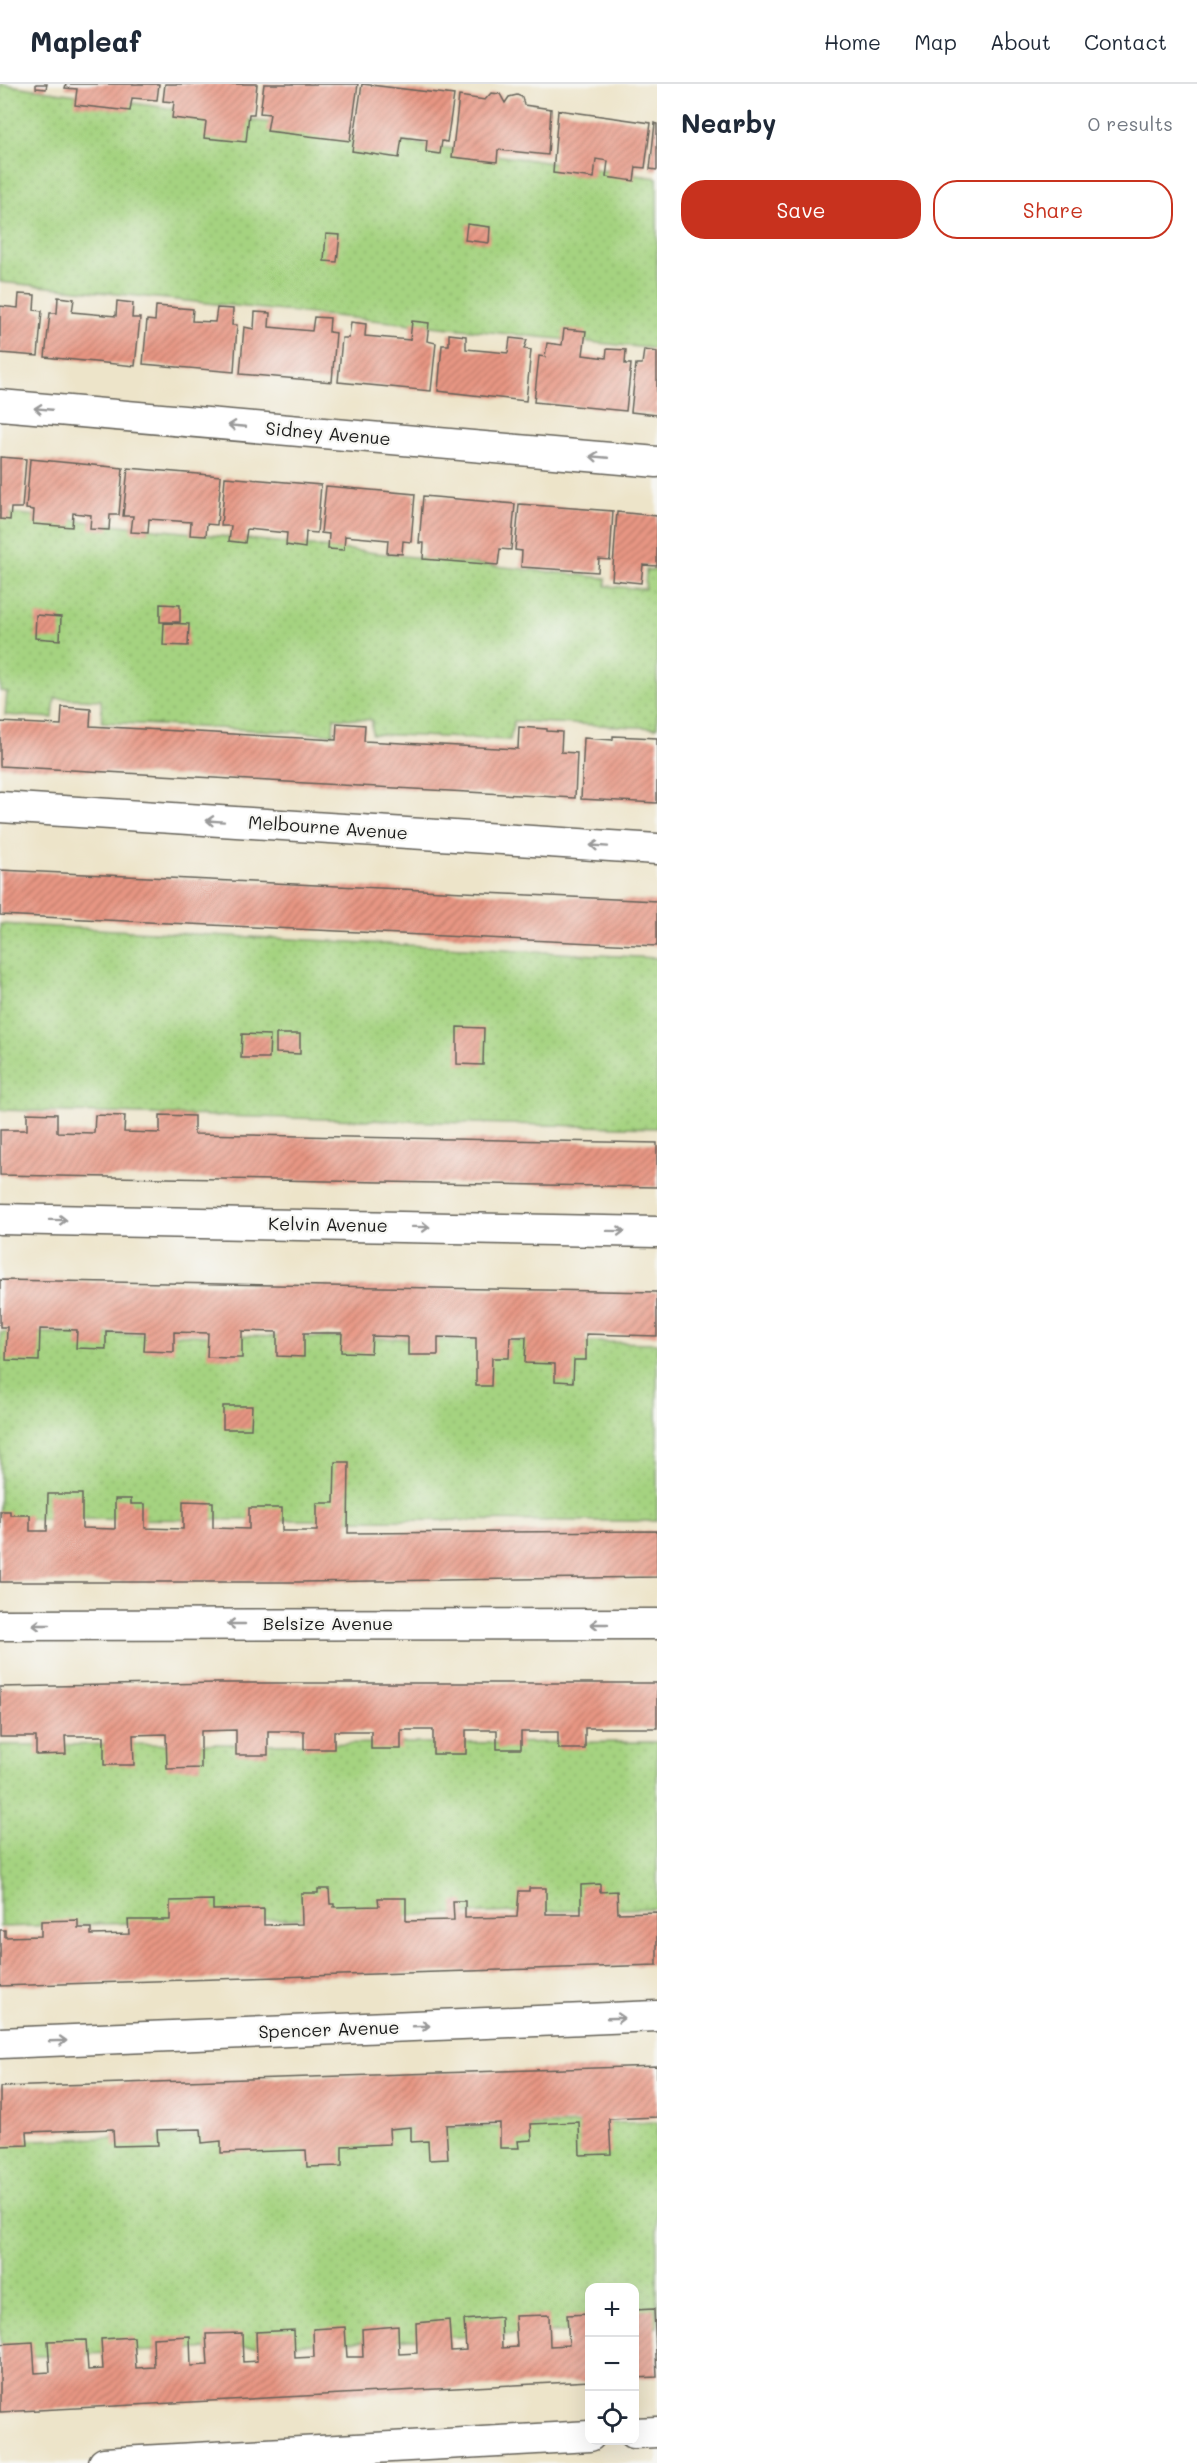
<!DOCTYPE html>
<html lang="en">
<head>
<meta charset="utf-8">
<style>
	body { margin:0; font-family:Mali,sans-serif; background:#f6f6f7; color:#1f2937 }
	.controls { position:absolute; right:18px; bottom:18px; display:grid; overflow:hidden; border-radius:12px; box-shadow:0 6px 24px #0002 }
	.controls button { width:54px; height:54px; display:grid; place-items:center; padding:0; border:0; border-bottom:2px solid #e0e1e3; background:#fff; color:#1f2937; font:30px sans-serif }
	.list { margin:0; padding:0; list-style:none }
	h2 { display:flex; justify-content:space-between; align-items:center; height:78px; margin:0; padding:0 24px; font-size:26px }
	h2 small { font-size:20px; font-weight:400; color:#747a83 }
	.actions { display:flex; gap:12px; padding:18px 24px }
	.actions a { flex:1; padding:14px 0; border:2px solid #c8321e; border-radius:24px; text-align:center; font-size:21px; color:#c8321e }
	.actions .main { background:#c8321e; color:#fff }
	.icon { flex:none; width:33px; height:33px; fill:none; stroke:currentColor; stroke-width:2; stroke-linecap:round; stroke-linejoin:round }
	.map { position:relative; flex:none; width:657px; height:2379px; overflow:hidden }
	header { display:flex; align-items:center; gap:36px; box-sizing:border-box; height:84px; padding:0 30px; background:#fff; border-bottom:2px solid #e0e1e3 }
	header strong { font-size:28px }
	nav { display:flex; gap:33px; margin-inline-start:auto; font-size:21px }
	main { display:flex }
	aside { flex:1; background:#fff }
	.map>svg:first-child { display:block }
	.garden { fill:url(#garden-dots); stroke:#60784e; stroke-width:1.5 }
	.building { fill:url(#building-hatch) }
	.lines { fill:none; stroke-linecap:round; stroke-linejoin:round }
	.street-casing { stroke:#656259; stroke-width:33 }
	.street { stroke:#fff; stroke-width:30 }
	.oneway { stroke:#999 }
	.labels { text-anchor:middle; stroke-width:4.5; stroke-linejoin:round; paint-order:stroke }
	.street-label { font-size:18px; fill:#1c1c1c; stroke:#f6f6f2 }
</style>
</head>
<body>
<header>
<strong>Mapleaf</strong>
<nav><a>Home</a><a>Map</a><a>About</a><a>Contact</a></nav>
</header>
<main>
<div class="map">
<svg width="657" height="2379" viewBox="0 0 657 2379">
	<defs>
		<pattern id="garden-dots" width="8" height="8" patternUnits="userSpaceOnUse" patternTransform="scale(1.5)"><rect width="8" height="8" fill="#a5d380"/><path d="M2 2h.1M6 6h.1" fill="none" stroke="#8db56e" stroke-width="1.8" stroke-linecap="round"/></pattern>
		<pattern id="building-hatch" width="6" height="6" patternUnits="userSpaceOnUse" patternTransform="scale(1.5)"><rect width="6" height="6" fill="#e89683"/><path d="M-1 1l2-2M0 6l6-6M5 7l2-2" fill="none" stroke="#bb7a6a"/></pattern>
	</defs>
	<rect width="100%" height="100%" fill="#f6f6f2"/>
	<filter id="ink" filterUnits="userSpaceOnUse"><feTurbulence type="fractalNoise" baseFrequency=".0167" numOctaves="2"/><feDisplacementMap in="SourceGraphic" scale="12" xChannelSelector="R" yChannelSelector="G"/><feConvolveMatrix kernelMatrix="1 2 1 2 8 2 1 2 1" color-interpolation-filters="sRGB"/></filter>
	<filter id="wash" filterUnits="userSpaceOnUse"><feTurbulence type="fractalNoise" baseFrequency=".008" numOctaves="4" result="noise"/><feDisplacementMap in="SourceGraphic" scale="24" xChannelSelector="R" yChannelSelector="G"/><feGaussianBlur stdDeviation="1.35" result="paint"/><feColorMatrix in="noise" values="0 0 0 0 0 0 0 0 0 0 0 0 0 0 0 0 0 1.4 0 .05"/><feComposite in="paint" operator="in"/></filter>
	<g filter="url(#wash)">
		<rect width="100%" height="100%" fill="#ede4c9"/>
		<!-- garden -->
		<path class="garden" d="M0 0 657 94V265L0 198Z
			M0 428 606 494V502L645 505 646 486H657V644L514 637 510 656 372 650V636L334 634 333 650 102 638 101 616 55 614 53 634 5 631 7 608 0 607Z
			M0 840 657 874V1044L0 1026Z
			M0 1248 657 1259V1437L0 1435Z
			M657 1658V1824L0 1843V1661Z
			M657 2038V2243L635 2244 634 2204H590L589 2247 0 2274V2057Z"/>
		<g id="blocks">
			<!-- building -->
			<path class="building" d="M36 0H47L46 5 36 4Z
				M66 0H159L157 16 132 14 130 27 75 21 77 5 65 4Z
				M165 0H257L254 30H249L246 58 204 54 206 38 172 34 174 18 163 17Z
				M264 0H358L350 57 267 47 270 30 260 29Z
				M362 0 454 11 447 58 442 57 440 70 426 68 427 56 402 53 399 74 352 67Z
				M491 9 500 10 505 19 509 13 517 11 522 13 524 21 551 25 548 71 498 66 497 78 452 73 459 12 485 16Z
				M558 26 651 39 645 84 636 83 634 97 606 93 608 77 596 75 594 94 553 89Z
				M655 39 657 40V86L650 85Z
				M467 140 490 143 489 159 465 156Z
				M326 150 340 151 337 178 324 177Z
				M19 210 35 211 34 226 42 227 38 272 0 269V222L18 224Z
				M58 213 74 215 72 228 116 232 117 217 133 219 132 234H140L135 282 45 273 50 229H57Z
				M156 222 193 225 192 237 215 238 217 224 233 225 232 241H237L234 288 143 280 147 236 155 237Z
				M255 228 270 229 269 243 312 247 314 233 330 234 329 248 336 249 332 298 240 290 244 243 254 245Z
				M412 237 429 239 427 257 436 259 431 307 338 298 342 254H349L351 238 366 240 365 252 410 256Z
				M564 245 586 247 583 271 606 274 607 265 626 266 625 280H631L626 327 534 318 539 272 545 273 547 259 562 261Z
				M449 250 466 252V265L508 269 510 254 527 256 524 265 531 266 526 317 438 307 442 261H449Z
				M644 266 657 268V331L631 328 636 280H642Z
				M0 373 26 375 22 424H11L10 436 0 435Z
				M30 375 123 384 119 431H110L109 446 90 445 91 431 73 429 72 443 33 440 34 426 26 425Z
				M128 384 221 392 217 441 207 440 206 452 190 451 191 438 149 435 148 449 131 448 133 432H123Z
				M225 393 321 401 317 449 306 448 305 464 286 461 287 449 247 445 245 459 229 457 231 442H221Z
				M326 402 415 410 411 458 403 457 402 470 387 469 388 456 345 452 344 466 328 465 329 450 321 449Z
				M423 412 515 420 511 466 500 465 498 481 423 475 424 459H419Z
				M519 420 613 427 610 476 599 475 598 488 521 483 522 467 515 466Z
				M617 428 657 432V482L643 481 641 499 612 496Z
				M160 520 180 521V538H160Z
				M36 531 61 533 60 556 35 554Z
				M164 539 189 540 188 562 163 561Z
				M62 623 91 625 90 642 336 656 337 639 365 641 364 657 518 665 519 643 547 645V647L562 648 561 668 577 669 575 714 0 682V638L61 641Z
				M613 652 657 654V719L581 715 584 654 613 656Z
				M0 786 657 817V862L0 831Z
				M457 943 484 944 483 981 457 980Z
				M242 950 270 951 269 974H241Z
				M276 950H300V970L276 969Z
				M27 1029 57 1030V1048L94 1049 95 1031 125 1032 124 1048 160 1049V1031L194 1032V1050L657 1059V1103L0 1091V1046H27Z
				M0 1196 657 1208V1252L586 1250V1276H574L573 1298 555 1297V1280L525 1279 526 1253H510L509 1274H492L491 1302H476V1254L438 1253V1271H408V1253L372 1252 371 1269 341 1268 342 1249H304V1273L277 1272V1248L242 1247V1274H227L207 1273 208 1249 174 1248V1268L144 1267 145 1248 106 1247V1265L76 1264 77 1246 40 1245 39 1277 6 1276 7 1243H0Z
				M223 1322H252L251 1345H223Z
				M335 1378H349L348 1449 657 1447V1493L300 1498H0V1427H10V1431H30V1447H47L48 1410H82V1444L115 1445V1415H131V1420H145V1444L183 1445V1417L213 1418V1444L249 1445V1424H282V1447H317V1419H334Z
				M218 1599H657V1644H585V1665H558V1648H521V1665H497V1646H466V1670H433V1646H401V1665H371V1647H334V1665H304V1647H268V1671H236V1646L201 1647V1684L167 1685 166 1650 133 1651 134 1681H104V1652H65L66 1670 36 1671V1653H0V1603Z
				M600 1800V1808L617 1807 618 1829 657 1828V1881L0 1902V1846H5V1853L41 1852V1837L78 1836V1844H91V1851L129 1850 128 1836H170V1817L213 1816V1826L264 1825V1841L302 1840 301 1809H318V1805H329L330 1820H334V1823L379 1822 378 1814H406V1837L454 1836 453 1817H465V1834L517 1833 519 1807H529V1804H546V1830H581V1801Z
				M657 1982V2033L609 2035 611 2070 580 2071 579 2038 531 2040 532 2056 518 2057 519 2064H500V2039L446 2041 448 2075 429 2076 428 2057 411 2058V2043L389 2045 390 2060 342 2062V2082L307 2083 306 2066 221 2069V2057L202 2059 201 2045 157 2046 158 2061 114 2062 113 2045 27 2048 28 2061 0 2062V2003Z
				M654 2225 657 2293 634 2294V2226Z
				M590 2230V2297L0 2328V2260L33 2258 35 2289 50 2288 48 2257 86 2256 88 2286 103 2285 101 2255 134 2253 136 2284 154 2283 153 2254 190 2252 191 2282 208 2281 206 2250 242 2249 243 2278 257 2277 256 2248 294 2246 295 2274 314 2273 313 2245 345 2243 347 2273H363L362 2245 398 2242 399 2270 417 2269 416 2239 449 2236 451 2267 466 2266 464 2236 501 2233 502 2264 517 2263 515 2232 549 2231 550 2262 569 2261 567 2231Z"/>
		</g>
	</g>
	<g filter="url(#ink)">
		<use href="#blocks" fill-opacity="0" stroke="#656259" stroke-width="1.5"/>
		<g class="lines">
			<defs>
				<path id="street" d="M0 321 657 378
					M0 723 657 765
					M0 1135 657 1148
					M0 1541 657 1540
					M0 1959 657 1932
					M634 2349 657 2348
					M104 2379 590 2352"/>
			</defs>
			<!-- street casing -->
			<use href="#street" class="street-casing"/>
			<!-- street -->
			<use href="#street" class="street"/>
		</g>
		<!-- one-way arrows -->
		<defs><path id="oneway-shaft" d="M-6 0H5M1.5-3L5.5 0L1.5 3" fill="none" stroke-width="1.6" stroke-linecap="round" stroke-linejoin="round" transform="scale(1.5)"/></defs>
		<g class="oneway">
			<use href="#oneway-shaft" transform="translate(43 325) rotate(-175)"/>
			<use href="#oneway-shaft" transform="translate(237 342) rotate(-175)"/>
			<use href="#oneway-shaft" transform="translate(599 373) rotate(-175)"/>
			<use href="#oneway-shaft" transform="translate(215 737) rotate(-176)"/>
			<use href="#oneway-shaft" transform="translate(599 762) rotate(-176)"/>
			<use href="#oneway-shaft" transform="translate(58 1136) rotate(1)"/>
			<use href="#oneway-shaft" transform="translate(421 1143) rotate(1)"/>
			<use href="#oneway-shaft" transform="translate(616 1147) rotate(1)"/>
			<use href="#oneway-shaft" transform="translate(236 1540) rotate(180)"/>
			<use href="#oneway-shaft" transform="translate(599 1540) rotate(180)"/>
			<use href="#oneway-shaft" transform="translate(41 1541) rotate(180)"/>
			<use href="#oneway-shaft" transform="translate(616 1934) rotate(-2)"/>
			<use href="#oneway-shaft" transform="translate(421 1942) rotate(-2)"/>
			<use href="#oneway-shaft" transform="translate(58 1957) rotate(-2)"/>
		</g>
	</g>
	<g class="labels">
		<!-- street labels -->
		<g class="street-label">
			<text transform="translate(328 350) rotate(5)" y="6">Sidney Avenue</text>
			<text transform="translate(328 744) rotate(4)" y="6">Melbourne Avenue</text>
			<text transform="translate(328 1141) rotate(1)" y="6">Kelvin Avenue</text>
			<text x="328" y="1546">Belsize Avenue</text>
			<text transform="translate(329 1946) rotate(-2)" y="6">Spencer Avenue</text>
		</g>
	</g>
</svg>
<div class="controls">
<button>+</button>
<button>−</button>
<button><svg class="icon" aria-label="locate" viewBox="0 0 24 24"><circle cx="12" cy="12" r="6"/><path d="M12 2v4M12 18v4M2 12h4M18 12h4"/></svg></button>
</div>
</div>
<aside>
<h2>Nearby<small>0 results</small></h2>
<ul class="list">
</ul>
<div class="actions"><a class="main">Save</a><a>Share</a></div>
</aside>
</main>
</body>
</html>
